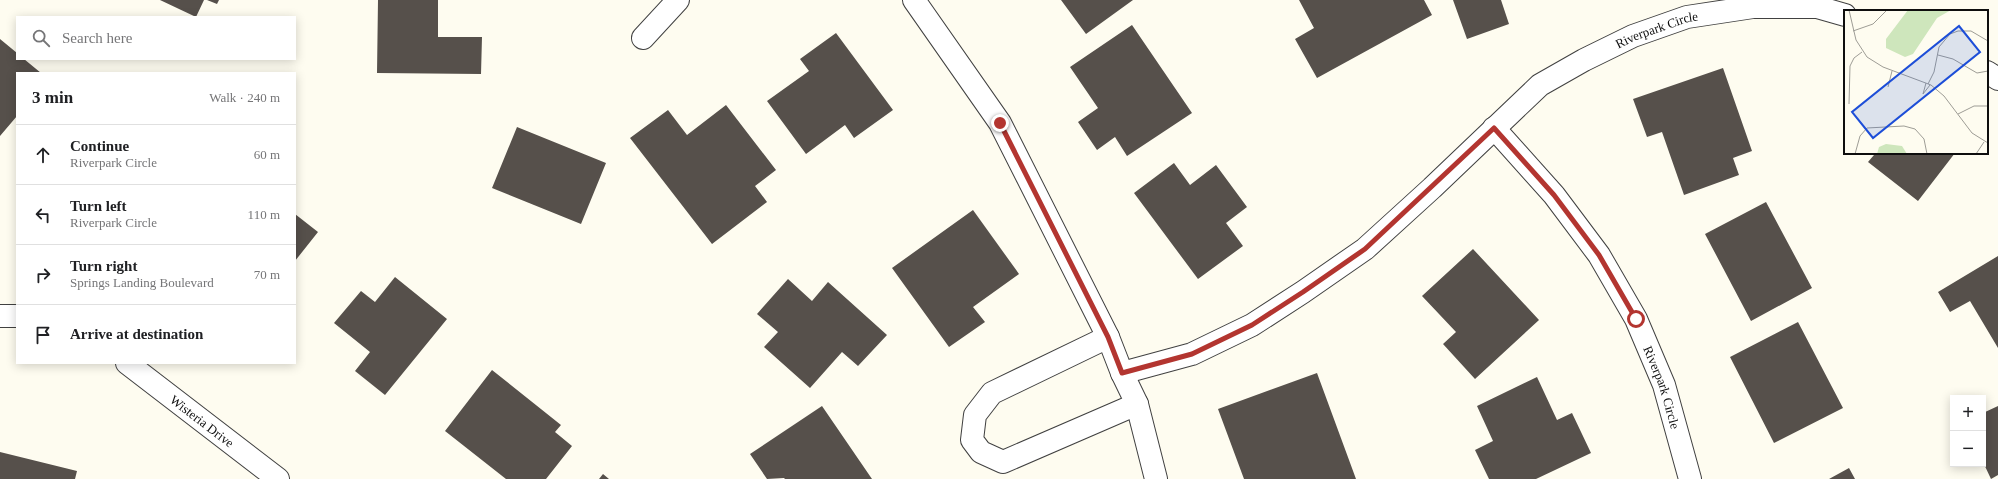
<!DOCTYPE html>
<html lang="en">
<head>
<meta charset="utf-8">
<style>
	body { margin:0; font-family:"Times New Roman",serif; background:#f2f2f2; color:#202124 }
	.controls { position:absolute; right:12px; bottom:12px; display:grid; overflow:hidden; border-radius:0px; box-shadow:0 2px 10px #0003 }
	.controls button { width:36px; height:36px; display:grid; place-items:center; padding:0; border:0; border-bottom:1px solid #e0e0e0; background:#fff; color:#202124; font:20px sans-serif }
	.stop { position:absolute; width:12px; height:12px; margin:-9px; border:3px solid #b33530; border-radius:50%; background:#fff }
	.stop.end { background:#b33530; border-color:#fff; box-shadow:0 1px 4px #0008 }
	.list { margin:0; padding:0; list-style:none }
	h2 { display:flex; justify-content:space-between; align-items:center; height:52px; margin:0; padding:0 16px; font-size:17px }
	h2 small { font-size:13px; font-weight:400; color:#757577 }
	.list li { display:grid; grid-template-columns:26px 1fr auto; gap:12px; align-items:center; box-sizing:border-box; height:60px; padding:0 16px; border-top:1px solid #e0e0e0 }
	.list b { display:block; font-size:15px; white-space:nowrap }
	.list p { margin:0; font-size:13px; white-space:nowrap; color:#757577 }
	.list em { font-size:13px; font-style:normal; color:#757577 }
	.icon { flex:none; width:22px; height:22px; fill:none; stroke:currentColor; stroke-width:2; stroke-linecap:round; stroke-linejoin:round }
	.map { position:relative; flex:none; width:1998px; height:479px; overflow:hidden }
	.search { position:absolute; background:#fff; box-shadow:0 2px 10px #0003; left:16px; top:16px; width:280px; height:44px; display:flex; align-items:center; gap:10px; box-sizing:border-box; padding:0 14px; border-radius:0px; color:#757577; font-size:15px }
	.panel { position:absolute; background:#fff; box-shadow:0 2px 10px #0003; left:16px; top:72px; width:280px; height:292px; border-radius:0px }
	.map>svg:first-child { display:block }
	.building { fill:#56504b }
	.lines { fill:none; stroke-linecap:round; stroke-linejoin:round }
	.minor-casing { stroke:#414141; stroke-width:24 }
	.minor { stroke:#fff; stroke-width:22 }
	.route { stroke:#b33530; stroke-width:5 }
	.labels { text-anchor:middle; stroke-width:4; stroke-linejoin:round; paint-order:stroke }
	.street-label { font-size:13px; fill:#0e0e0e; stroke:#fff }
	.inset-road { fill:none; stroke:#9e9d96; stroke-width:1 }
	.view { fill:#1d4ed8; fill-opacity:0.15; stroke:#1d4ed8; stroke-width:2 }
	.inset-edge { fill:none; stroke:#0e0e0e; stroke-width:2 }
</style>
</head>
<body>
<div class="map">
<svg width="1998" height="479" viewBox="0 0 1998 479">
	<rect width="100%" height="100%" fill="#fefcf0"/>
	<!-- building -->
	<path class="building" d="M160 0H204L196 17Z
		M207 0H219L217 4Z
		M378 0H438V37H482L481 74 377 73Z
		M1061 0H1133L1086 34Z
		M1299 0H1424L1432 15 1317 78 1295 39 1314 28Z
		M1453 0H1501L1509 24 1467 39Z
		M1132 25 1192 113 1127 156 1115 137 1097 150 1078 122 1098 108 1070 67Z
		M836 33 893 110 854 138 845 125 806 154 767 101 809 71 800 59Z
		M0 39 17 53V59H24L41 73H17V116L0 136Z
		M1723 68 1752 151 1733 158 1739 175 1684 195 1662 132 1647 137 1633 99Z
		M726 105 776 170 755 186 767 202 712 244 630 138 668 110 687 135Z
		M517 127 606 163 581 224 492 188Z
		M1872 153H1955L1918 201 1868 162 1874 155Z
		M1174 163 1190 185 1216 165 1247 207 1226 223 1243 246 1198 279 1134 193Z
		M1766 202 1812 288 1751 321 1705 234Z
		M973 210 1019 274 973 307 985 322 949 347 892 268Z
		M295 214 318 232 295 261Z
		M1473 249 1539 320 1475 379 1443 344 1456 332 1422 296Z
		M1998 256V348L1970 301 1950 312 1938 292Z
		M395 277 447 319 385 395 355 371 370 352 334 323 361 291 375 302Z
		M788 279 812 301 828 282 887 335 858 366 842 352 810 388 764 347 778 332 757 314Z
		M1798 322 1843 408 1774 443 1730 357Z
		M492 370 561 425 555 432 572 446 546 479H506L445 431Z
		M1317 373 1356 479H1244L1218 409Z
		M1537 377 1557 420 1572 413 1591 453 1536 479H1489L1475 450 1493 441 1477 406Z
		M822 406 872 479H785L784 478 767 479 750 454Z
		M1998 406V475L1991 479 1983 462V413Z
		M0 452 77 471 75 479H0Z
		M1849 468 1855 479H1829Z
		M603 474 609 479H599Z"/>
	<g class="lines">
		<defs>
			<g id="minor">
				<path d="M914 0 1000 123 1108 337 1122 373 1137 404 1156 479"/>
				<path d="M643 38 678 0"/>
				<path d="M1987 72 1998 79"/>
				<path id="s1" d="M1494 128 1554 195 1599 255 1636 319 1664 385 1690 479"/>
				<path d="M0 316H17"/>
				<path d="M1108 337 992 393 975 415 972 440 981 452 1003 462 1137 404"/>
				<path id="s2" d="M127 363 278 479"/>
				<path id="s3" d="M1122 373 1192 354 1252 325 1303 292 1365 249 1432 188 1540 85 1584 60 1633 36 1687 17 1753 7H1817L1845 15"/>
			</g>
		</defs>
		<!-- minor casing -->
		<use href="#minor" class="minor-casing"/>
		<!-- minor -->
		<use href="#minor" class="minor"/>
	</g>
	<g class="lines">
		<!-- route -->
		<path class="route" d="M1000 123 1108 337 1122 373 1192 354 1252 325 1303 292 1365 249 1494 128 1554 195 1599 255 1636 319"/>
	</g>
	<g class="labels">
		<!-- street labels -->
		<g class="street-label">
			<text dy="5" stroke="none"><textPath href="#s3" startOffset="645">Riverpark Circle</textPath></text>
			<text dy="5" stroke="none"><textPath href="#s1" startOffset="312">Riverpark Circle</textPath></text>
			<text dy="5" stroke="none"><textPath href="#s2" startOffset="95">Wisteria Drive</textPath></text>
		</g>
	</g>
	<!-- overview -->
	<g transform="translate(1844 10)">
		<rect width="144" height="144" fill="#fefcf0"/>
		<path d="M64 0H107L93 8 69 44 61 47 42 38V29ZM42 134 58 136 63 144H33L35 137Z" fill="#cee6bc"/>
		<path class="inset-road" d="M5 0 12 30 23 47 39 57 87 75 100 86 128 123 144 133M9 21 29 14 43 0M94 45 109 49 133 63 144 61M82 73 79 84 86 75M84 74 90 62 95 37 106 24 114 21H127L144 31M44 77 48 61M5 94 6 56 10 48 18 42M114 104 130 96H144M11 144 16 126 23 118 60 116 71 119 80 129 83 144M132 144 140 132"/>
		<path class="view" d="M115 16 136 42 29 128 8 102Z"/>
		<rect width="144" height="144" class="inset-edge"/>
	</g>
</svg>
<div class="controls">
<button>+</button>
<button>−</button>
</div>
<div class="stop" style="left:1636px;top:319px"></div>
<div class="stop end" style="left:1000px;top:123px"></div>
<div class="search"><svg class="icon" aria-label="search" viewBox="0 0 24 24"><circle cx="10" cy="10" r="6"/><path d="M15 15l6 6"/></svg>Search here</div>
<section class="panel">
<h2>3 min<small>Walk · 240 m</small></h2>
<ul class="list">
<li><svg class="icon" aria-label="ahead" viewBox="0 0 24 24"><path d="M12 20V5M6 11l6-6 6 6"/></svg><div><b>Continue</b><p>Riverpark Circle</p></div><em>60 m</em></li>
<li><svg class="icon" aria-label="left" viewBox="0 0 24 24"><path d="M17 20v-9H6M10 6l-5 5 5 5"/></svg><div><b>Turn left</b><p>Riverpark Circle</p></div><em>110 m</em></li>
<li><svg class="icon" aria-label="right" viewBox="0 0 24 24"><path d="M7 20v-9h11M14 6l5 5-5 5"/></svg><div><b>Turn right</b><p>Springs Landing Boulevard</p></div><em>70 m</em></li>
<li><svg class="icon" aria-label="arrive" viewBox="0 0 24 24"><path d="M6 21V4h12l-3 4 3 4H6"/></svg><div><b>Arrive at destination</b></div></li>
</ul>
</section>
</div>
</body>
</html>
